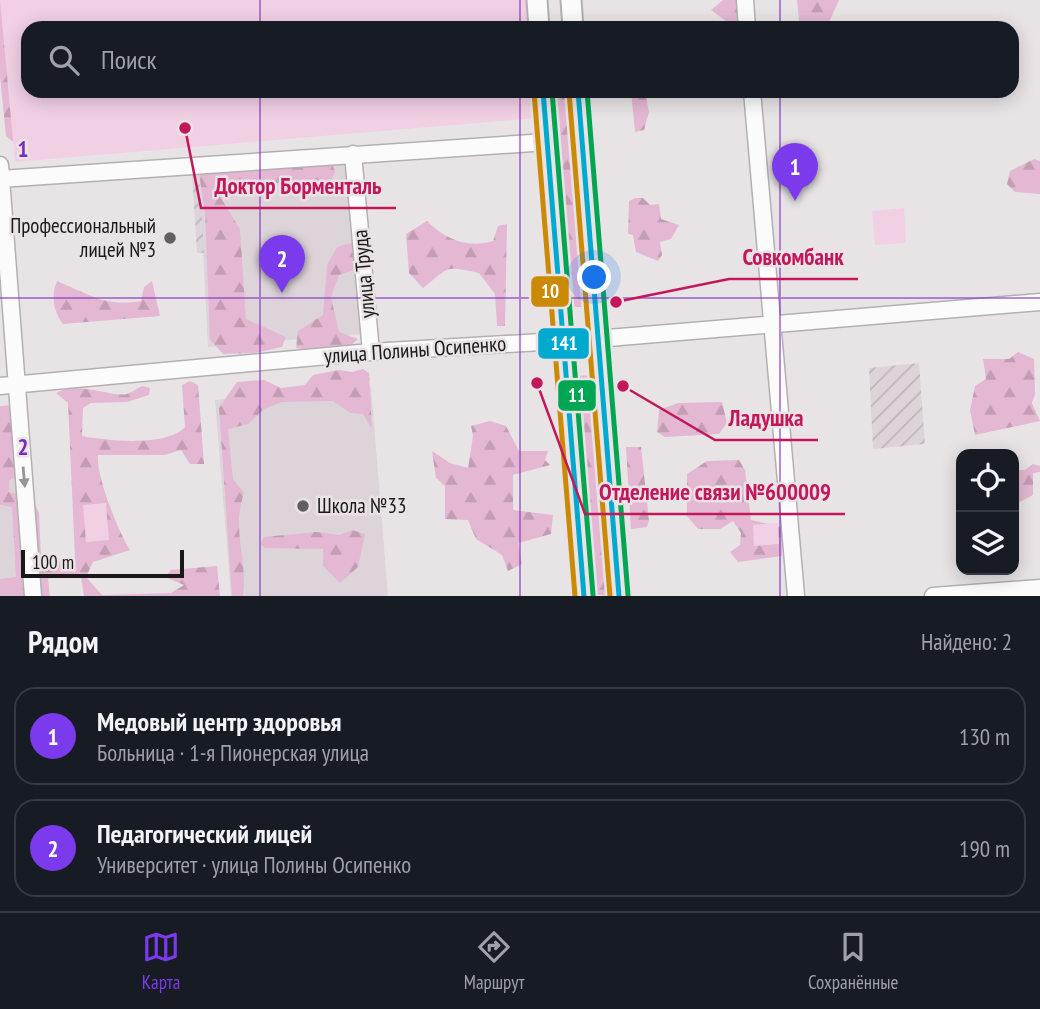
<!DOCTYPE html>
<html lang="ru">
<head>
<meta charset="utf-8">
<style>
	body { margin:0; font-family:"PT Sans Narrow",sans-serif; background:#20242c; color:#f1f3f6 }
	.controls { position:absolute; right:21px; bottom:21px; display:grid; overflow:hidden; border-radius:14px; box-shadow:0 4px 18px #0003 }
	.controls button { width:63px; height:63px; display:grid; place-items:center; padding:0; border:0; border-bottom:2px solid #363941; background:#171b24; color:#f1f3f6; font:35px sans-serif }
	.scale { position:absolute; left:21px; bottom:18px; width:163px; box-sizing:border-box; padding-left:7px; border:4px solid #1a1819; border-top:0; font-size:19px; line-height:24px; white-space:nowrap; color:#1a1819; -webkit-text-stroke:5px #e9e3e6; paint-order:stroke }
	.you { position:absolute; left:595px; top:278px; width:24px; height:24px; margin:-18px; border:5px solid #fff; border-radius:50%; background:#1a73e8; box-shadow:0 0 0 10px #1a73e833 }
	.badge { display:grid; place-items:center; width:46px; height:46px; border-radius:50%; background:#7c3aed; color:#fff; font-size:23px; font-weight:700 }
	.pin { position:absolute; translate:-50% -58px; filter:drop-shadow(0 2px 4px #0008) }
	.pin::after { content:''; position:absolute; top:37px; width:24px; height:21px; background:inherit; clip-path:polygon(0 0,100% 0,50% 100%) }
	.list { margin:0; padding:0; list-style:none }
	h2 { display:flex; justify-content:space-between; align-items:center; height:91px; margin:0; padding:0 28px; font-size:30px }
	h2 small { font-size:23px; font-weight:400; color:#9ea1a6 }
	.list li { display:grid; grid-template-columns:46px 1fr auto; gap:21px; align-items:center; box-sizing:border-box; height:98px; margin:0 14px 14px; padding:0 14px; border:2px solid #363941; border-radius:21px }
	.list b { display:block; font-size:26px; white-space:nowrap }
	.list p { margin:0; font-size:23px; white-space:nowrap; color:#9ea1a6 }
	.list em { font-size:23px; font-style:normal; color:#9ea1a6 }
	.icon { flex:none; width:38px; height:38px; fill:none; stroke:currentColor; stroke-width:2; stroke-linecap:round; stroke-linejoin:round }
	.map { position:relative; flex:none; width:1040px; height:596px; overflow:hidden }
	.search { position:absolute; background:#171b24; box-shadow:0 4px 18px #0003; left:21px; right:21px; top:21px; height:77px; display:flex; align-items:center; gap:18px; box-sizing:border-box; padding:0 24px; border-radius:21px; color:#9ea1a6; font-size:26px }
	.sheet { height:315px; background:#171b24 }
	nav { display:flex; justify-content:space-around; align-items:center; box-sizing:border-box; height:98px; border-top:2px solid #363941; background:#171b24; font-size:19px; color:#9ea1a6 }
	nav a { display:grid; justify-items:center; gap:4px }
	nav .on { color:#7c3aed }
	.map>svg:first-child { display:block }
	.built { fill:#ddd4d9 }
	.industrial { fill:url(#industrial-furrows) }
	.forest { fill:url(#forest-firs) }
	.green { fill:#f2d0e4 }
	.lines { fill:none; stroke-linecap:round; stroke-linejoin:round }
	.minor-casing { stroke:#b3b0b2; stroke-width:19 }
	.major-casing { stroke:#b3b0b2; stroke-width:23 }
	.minor { stroke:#fcfbfb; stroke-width:16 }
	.major { stroke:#fcfbfb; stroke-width:19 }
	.bus-1-casing { stroke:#e9e3e6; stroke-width:10 }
	.bus-2-casing { stroke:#e9e3e6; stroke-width:10 }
	.bus-3-casing { stroke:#e9e3e6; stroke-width:10 }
	.bus-1 { stroke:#00a9ce; stroke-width:5 }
	.bus-2 { stroke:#cb8a05; stroke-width:5 }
	.bus-3 { stroke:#00a651; stroke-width:5 }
	.oneway { fill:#969595 }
	.grid { fill:none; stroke:#7b2cbf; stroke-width:2; stroke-opacity:0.55 }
	.poi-dot { fill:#625f61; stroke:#e9e3e6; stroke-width:2.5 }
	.labels { text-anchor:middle; stroke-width:5; stroke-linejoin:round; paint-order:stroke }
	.poi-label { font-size:21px; fill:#1a1819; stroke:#e9e3e6; text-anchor:end }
	.street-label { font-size:21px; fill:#1a1819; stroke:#e9e3e6 }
	.grid-label { font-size:23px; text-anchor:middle; font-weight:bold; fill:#7b2cbf; stroke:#e9e3e6; stroke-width:5; stroke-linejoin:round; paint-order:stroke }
	.leader { fill:none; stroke:#c2185b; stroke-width:2.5 }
	.callout-dot { fill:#c2185b; stroke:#e9e3e6; stroke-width:2.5 }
	.callout-label { font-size:23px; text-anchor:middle; font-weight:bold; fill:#c2185b; stroke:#e9e3e6; stroke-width:5; stroke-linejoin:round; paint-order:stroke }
	.line-badge { stroke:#e9e3e6; stroke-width:2.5 }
	.badge-label { font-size:19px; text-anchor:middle; font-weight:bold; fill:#fff }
</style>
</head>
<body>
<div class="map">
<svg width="1040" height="596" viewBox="0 0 1040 596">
	<defs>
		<pattern id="industrial-furrows" width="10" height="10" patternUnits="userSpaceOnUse" patternTransform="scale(1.75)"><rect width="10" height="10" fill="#ddd4d9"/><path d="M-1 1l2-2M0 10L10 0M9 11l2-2" fill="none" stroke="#bdb5ba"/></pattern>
		<pattern id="forest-firs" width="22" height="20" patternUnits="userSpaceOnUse" patternTransform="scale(1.75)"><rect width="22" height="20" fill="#e4b8d2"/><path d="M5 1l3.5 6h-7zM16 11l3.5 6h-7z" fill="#c39db4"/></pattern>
	</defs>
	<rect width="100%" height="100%" fill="#e8e4e6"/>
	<!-- built -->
	<path class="built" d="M347 160 361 334 208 347 199 173Z
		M371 387 388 596H231L215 400Z
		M10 406 25 596H0V408Z"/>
	<!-- industrial -->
	<path class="industrial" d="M192 173H199L204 253H197Z
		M919 363 925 444 873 449 869 368Z"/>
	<!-- forest -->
	<path class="forest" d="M0 0 28 28 13 142 6 136 0 77Z
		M723 0H739L740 28H728L727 22 711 10Z
		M797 0H839L830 20 823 28H804L799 20Z
		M552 91H573L590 296 583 307H574L568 300Z
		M631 91H645L649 112 644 130 635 132Z
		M1034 159 1040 161V194L1015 192 1007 184 1010 171Z
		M331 162 335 171 329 185 297 181 227 189 219 195 240 229 246 319 286 337 282 347 255 353 223 354 210 340 205 213 199 174Z
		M635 198H643L650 205 659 204 661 219 679 225 671 239 660 242 662 255 658 261 636 252 633 235 628 234 629 201Z
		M427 221C444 239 469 249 493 241L498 226 507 224 505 326H497L495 294 479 273C443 265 450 267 423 288L409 273 406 234Z
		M359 241 363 267 339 275 331 297 339 332 358 339 341 354 296 348 298 331 323 315 327 265 337 247Z
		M57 281C91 295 104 307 141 301L144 287 152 281 160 316 63 324C53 311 51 296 57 281Z
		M1018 352 1034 359 1035 394 1032 403 1040 421 975 435 970 410 975 386 986 379 983 359H1009Z
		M363 369 369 373 372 429 363 414 350 413 333 401 282 402 264 409 248 424 228 429 233 479 244 493C231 531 248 558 243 596H232L219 408 237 382 264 380 281 388 305 385 313 375 339 370 352 372Z
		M596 375 612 594 609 596 593 594 574 376Z
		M190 381 198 385 204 464H190L181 450 165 455H98C96 476 118 531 130 550L93 562 86 577 102 595 171 593 184 585 165 577 171 570 217 566 220 596H84L81 577 57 574 48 579 50 596H40L34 502 39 513 41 557 57 562 75 558 68 403 56 393C78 380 113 398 127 394 132 392 138 388 142 386L150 388 149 395 127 402 91 403 83 408 82 436C108 441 166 447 185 427L182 385Z
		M722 402 727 423 719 434 665 437 657 432 659 410 678 403Z
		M12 405 18 477 9 480V492L18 494 27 596H0V579L16 577 12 507 0 505V406Z
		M490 421 506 426 519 451H548L545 460 550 465 513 475V510L553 515 551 534 518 543 522 564 508 571 502 555 476 539 468 520 445 519V486L436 478 432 451 450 463 468 468 473 436 471 426Z
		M626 447H641L649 520 647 527 631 529Z
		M739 460 745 470 751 520 782 527V556L738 562 730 552 740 545 741 533 733 521 720 529H698L687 516V474L707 461Z
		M1033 464 1040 466V472L1033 473V495L1016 504 1014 519V470H1025Z
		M352 530 365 534 358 567 340 583 323 566V549L265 548 260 544 264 537 316 532 339 535Z"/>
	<!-- green -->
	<path class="green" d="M0 0H530L532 28H28V91H535L537 118 15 162Z
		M904 208 906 243 875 245 872 211Z
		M106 503 109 540 86 542 83 505Z
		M778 523 779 544 754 546 753 525Z"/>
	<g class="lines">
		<defs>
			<path id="minor" d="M745 0 747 28
				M752 91 796 596
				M353 154 371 352
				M0 165 33 596
				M0 179 547 142
				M0 386 371 352 608 338 1040 302
				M933 596 1040 588"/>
			<path id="major" d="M537 0 539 28
				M571 0 573 28
				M543 91 584 596
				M578 91 619 596"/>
		</defs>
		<!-- minor casing -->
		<use href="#minor" class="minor-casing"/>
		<!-- major casing -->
		<use href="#major" class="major-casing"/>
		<!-- minor -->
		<use href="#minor" class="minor"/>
		<!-- major -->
		<use href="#major" class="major"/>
		<defs>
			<path id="bus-1" d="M543 91 584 596
				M578 91 619 596"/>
			<path id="bus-2" d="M534 92 575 596
				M569 92 610 596"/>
			<path id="bus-3" d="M552 91 593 595
				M587 91 628 595"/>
		</defs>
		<!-- bus-1 casing -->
		<use href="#bus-1" class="bus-1-casing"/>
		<!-- bus-2 casing -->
		<use href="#bus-2" class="bus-2-casing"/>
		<!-- bus-3 casing -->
		<use href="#bus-3" class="bus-3-casing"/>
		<!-- bus-1 -->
		<use href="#bus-1" class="bus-1"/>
		<!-- bus-2 -->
		<use href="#bus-2" class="bus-2"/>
		<!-- bus-3 -->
		<use href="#bus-3" class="bus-3"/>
	</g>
	<!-- one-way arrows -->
	<defs><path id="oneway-solid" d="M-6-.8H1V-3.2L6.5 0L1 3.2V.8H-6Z" transform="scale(1.75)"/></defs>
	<use class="oneway" href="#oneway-solid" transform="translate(24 477) rotate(85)"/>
	<!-- grid -->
	<path class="grid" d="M260 0V28M520 0V28M780 0V28M260 91V596M520 91V596M780 91V596M0 298H1040"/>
	<!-- markers -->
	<g class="poi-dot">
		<circle cx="170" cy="238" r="7"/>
		<circle cx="303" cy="506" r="7"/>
	</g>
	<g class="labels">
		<!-- poi labels -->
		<g class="poi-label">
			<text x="156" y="233">Профессиональный<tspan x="156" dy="24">лицей №3</tspan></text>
			<text x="317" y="513" text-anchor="start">Школа №33</text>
		</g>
		<!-- street labels -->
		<g class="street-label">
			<text transform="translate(364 274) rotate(-95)" y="7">улица Труда</text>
			<text transform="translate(415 350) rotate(-4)" y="7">улица Полины Осипенко</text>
		</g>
	</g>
	<g class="grid-label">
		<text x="23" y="157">1</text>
		<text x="23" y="455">2</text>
	</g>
	<!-- callouts -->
	<path class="leader" d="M185 128L201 208H396M616 302L729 279H858M623 386L715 440H818M537 383L585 514H845"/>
	<g class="callout-dot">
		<circle cx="185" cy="128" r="7"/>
		<circle cx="616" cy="302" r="7"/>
		<circle cx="623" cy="386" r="7"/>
		<circle cx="537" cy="383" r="7"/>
	</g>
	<g class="callout-label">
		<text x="298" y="194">Доктор Борменталь</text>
		<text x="793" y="265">Совкомбанк</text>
		<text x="766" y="426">Ладушка</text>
		<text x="715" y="500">Отделение связи №600009</text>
	</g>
	<g class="line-badge">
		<rect x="530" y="275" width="40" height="33" rx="7" fill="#cb8a05"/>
		<rect x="537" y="327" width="53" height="33" rx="7" fill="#00a9ce"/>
		<rect x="557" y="379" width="40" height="33" rx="7" fill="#00a651"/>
	</g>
	<g class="badge-label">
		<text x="550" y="298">10</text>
		<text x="564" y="350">141</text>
		<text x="577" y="402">11</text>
	</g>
</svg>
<div class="controls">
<button><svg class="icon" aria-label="locate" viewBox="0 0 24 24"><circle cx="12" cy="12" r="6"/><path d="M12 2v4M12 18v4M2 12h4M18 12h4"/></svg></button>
<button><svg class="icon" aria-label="layers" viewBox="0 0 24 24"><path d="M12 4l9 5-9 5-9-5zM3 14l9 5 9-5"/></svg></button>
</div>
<div class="scale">100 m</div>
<div class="you"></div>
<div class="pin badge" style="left:795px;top:201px">1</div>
<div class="pin badge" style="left:282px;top:293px">2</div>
<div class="search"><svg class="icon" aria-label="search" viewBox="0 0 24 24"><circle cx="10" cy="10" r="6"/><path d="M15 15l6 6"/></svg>Поиск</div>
</div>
<section class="sheet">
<h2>Рядом<small>Найдено: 2</small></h2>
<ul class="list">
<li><span class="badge">1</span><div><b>Медовый центр здоровья</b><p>Больница · 1-я Пионерская улица</p></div><em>130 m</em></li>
<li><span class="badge">2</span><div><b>Педагогический лицей</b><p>Университет · улица Полины Осипенко</p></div><em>190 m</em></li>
</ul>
</section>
<nav>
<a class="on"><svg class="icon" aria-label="map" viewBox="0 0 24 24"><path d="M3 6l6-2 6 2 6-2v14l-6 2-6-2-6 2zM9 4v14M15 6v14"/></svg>Карта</a>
<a><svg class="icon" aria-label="directions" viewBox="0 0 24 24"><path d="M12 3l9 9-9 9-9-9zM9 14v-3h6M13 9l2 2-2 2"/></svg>Маршрут</a>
<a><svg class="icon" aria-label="saved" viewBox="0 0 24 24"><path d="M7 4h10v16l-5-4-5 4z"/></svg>Сохранённые</a>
</nav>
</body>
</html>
